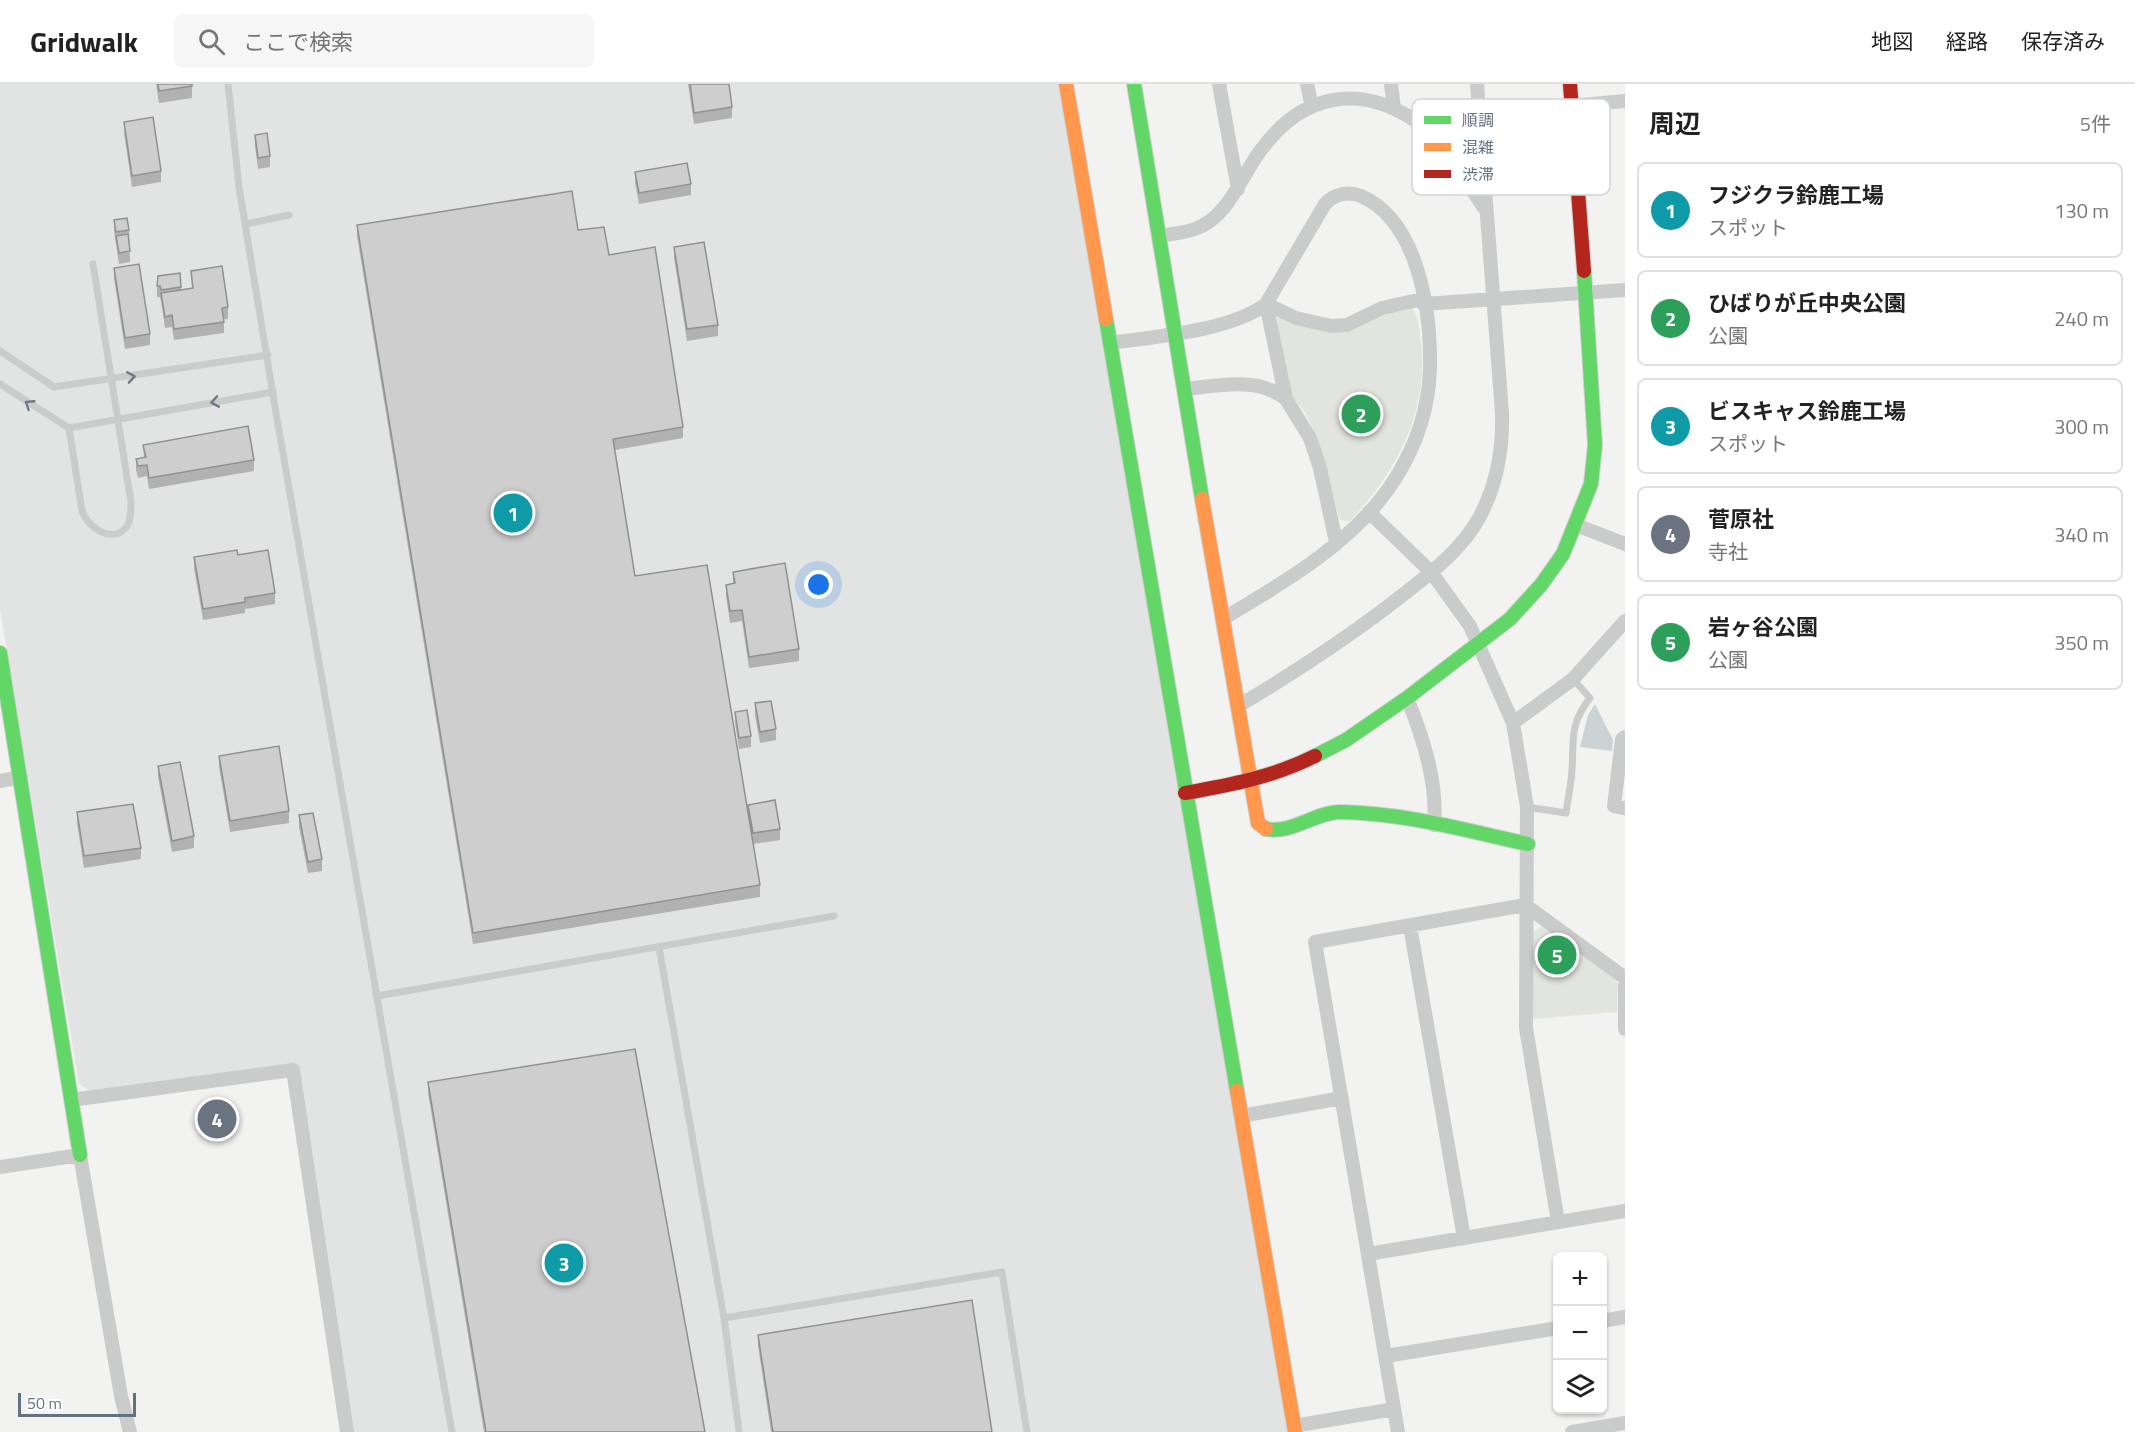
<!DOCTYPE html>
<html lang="ja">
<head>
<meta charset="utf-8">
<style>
	body { margin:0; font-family:"Titillium Web","Noto Sans JP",sans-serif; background:#f6f6f6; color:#222 }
	.controls { position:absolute; right:18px; bottom:18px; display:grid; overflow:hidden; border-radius:9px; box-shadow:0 2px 4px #0004 }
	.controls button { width:54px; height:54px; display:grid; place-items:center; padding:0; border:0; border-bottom:2px solid #e0e0e0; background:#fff; color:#222; font:30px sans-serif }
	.scale { position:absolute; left:18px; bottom:15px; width:118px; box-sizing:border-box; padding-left:6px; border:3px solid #637280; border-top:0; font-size:16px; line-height:21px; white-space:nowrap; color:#637280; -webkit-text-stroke:4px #fff; paint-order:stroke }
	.you { position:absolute; left:819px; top:501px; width:21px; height:21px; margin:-15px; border:4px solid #fff; border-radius:50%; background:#1a73e8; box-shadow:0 0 0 9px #1a73e833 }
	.badge { display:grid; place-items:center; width:39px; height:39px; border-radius:50%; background:#565a5e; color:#fff; font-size:20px; font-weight:700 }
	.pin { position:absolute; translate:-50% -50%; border:3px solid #fff; box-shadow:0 2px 6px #0006 }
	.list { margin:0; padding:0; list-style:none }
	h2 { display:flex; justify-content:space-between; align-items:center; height:78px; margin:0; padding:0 24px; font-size:26px }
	h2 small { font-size:20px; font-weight:400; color:#767676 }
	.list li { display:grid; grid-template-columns:39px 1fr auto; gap:18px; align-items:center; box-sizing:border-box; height:96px; margin:0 12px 12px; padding:0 12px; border:2px solid #e0e0e0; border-radius:9px }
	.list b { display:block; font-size:22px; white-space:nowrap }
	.list p { margin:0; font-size:20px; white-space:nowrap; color:#767676 }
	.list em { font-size:20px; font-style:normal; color:#767676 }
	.icon { flex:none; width:33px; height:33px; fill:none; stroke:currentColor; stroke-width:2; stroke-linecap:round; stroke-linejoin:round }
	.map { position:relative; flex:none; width:1625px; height:1348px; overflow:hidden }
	header { display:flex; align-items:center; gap:36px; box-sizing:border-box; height:84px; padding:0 30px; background:#fff; border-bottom:2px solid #e0e0e0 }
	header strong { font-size:28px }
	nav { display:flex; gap:33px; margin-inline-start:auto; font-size:21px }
	.search { width:420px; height:54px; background:#f6f6f6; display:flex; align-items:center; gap:15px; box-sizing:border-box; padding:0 21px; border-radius:9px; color:#767676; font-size:22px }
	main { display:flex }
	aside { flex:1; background:#fff }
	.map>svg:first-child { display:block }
	.built { fill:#e2e4e3 }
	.green { fill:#e2e5de }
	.water { fill:#cbd3d5 }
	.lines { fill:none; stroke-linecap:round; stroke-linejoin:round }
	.fast-casing { stroke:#cfd0d0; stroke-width:16 }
	.slow-casing { stroke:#cfd0d0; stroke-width:16 }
	.jam-casing { stroke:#cfd0d0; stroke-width:16 }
	.lane { stroke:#cacbcb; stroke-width:7 }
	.street { stroke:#cacbcb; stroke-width:14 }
	.fast { stroke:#63d668; stroke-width:14 }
	.slow { stroke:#ff974d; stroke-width:14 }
	.jam { stroke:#b3261e; stroke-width:14 }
	.wall { fill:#b0b1b0 }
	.building { fill:#cdcecd; stroke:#909090; stroke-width:1.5 }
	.oneway { stroke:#6d7b88 }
	.key { fill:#fff; stroke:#d0d5d9; stroke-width:1.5 }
	.key-label { font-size:16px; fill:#637280 }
</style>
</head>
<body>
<header>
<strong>Gridwalk</strong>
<div class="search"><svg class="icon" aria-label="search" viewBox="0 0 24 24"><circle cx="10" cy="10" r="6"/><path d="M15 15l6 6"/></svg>ここで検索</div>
<nav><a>地図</a><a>経路</a><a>保存済み</a></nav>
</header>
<main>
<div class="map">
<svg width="1625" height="1348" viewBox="0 0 1625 1348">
	<rect width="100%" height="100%" fill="#f2f3f0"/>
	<!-- built -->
	<path class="built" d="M0 0H1060L1290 1348H352L297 981 90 1007 79 1000 0 524Z"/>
	<!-- green -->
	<path class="green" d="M1405 224H1412C1420 234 1419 247 1421 259 1429 329 1395 390 1349 438L1339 435 1318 356 1305 328 1288 308 1274 237 1280 232 1332 248 1388 227Z
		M1543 842 1613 894 1618 900 1617 928 1533 935V848Z"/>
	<!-- water -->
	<path class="water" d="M1595 620 1613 656 1612 667 1580 663 1588 631Z"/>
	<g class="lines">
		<defs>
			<path id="fast" d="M1134 0 1202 415
				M1106 235 1237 1007
				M0 569 80 1071
				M1315 672 1346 656 1407 614 1510 535 1541 501 1563 470 1591 400 1595 361 1584 187
				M1266 745C1293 750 1315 728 1341 728 1405 729 1467 747 1528 760"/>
			<path id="slow" d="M1066 0 1106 235
				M1202 415 1258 739 1266 745
				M1237 1007 1295 1348"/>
			<path id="jam" d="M1570 0 1584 187
				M1185 709C1231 701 1273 693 1315 672"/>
		</defs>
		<!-- fast casing -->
		<use href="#fast" class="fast-casing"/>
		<!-- slow casing -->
		<use href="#slow" class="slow-casing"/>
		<!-- jam casing -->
		<use href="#jam" class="jam-casing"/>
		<!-- lane -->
		<path class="lane" d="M228 0 239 103 275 323 452 1348
			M246 140 289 131
			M0 267 54 303 268 271
			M0 300 69 344 273 308
			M69 344 82 427C89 447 119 462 129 438 131 432 131 424 131 418L93 180
			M1527 723 1566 729C1568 715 1571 700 1572 686 1574 656 1569 641 1590 614L1573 595
			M659 863 724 1234 739 1347
			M377 912 834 832
			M724 1234 1002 1188 1027 1348"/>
		<!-- street -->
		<path class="street" d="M1219 0 1238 105
			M1307 0 1311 19
			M1391 0 1394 24
			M1571 22 1625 17
			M1159 152C1171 150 1184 149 1195 145 1231 132 1242 88 1264 62 1304 10 1359 0 1414 36 1444 59 1464 95 1485 125
			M1266 220 1286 315 1310 354 1320 384 1336 458
			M1266 220 1296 234 1331 242 1347 241 1382 224 1422 215
			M1423 220 1625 206
			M1109 259C1153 253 1231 247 1266 220L1325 120C1334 110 1348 107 1361 112 1419 137 1431 229 1430 284 1429 324 1416 362 1395 395 1356 457 1285 498 1224 534
			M1184 305C1219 302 1257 292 1286 315
			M1369 428 1431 488 1470 542 1513 639
			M1576 441 1625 460
			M1407 614C1423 653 1438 699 1434 741
			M1240 621C1300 585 1354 550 1409 506 1435 486 1463 463 1479 434 1497 401 1503 367 1502 329L1477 0
			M1625 653 1622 655 1614 722 1625 724
			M0 697 21 693
			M1410 842 1464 1154
			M1625 901V945
			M71 1016 293 986 347 1348
			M1241 1032 1342 1014
			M0 1083 80 1071 121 1312 130 1348
			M1558 1138 1526 944 1527 723 1513 639 1573 595 1625 537
			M1368 1170 1625 1127
			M1602 1237 1625 1233
			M1386 1272 1558 1244
			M1294 1342 1394 1325
			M1398 1348 1315 858 1525 821 1625 894
			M1572 1348 1625 1339"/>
		<!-- fast -->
		<use href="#fast" class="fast"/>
		<!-- slow -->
		<use href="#slow" class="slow"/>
		<!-- jam -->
		<use href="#jam" class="jam"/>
	</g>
	<!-- wall -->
	<path class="wall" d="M156 0H192V14L159 19Z
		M688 0H729L732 23V34L694 40Z
		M124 38 161 87V98L132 103 124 49Z
		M255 51 270 72V83L258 85 255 62Z
		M635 88 691 100V111L639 120 635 99Z
		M114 136 129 146 130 178 119 180 114 147Z
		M357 141 609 171 683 343V354L615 366 635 492 748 729V721L780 745V756L753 760 760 801V813L473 860 357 152Z
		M674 163 718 241V252L687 257 674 174Z
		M114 184 150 250V261L125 265 114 195Z
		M191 187 228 223V235H224V249L174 256 172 243 165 244 161 217 160 213H157V202L180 189 181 206 192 205Z
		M143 361 254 376V387L149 405 147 392 138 394 136 386V375L144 374Z
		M238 471 275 509V520L245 525V529L203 536 194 484V473Z
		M733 488 799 565V577L749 584 742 537 730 539 726 512V501L733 500Z
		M755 619 776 645V656L760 659 755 631Z
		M735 628 751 652V663L739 665 735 639Z
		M219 672 289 727V739L230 748 219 683Z
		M158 682 194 752V764L172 768 158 693Z
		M77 728 141 764V775L84 784 77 739Z
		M299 731 322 775V787L308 789 299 743Z
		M428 998 705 1348H484L428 1009Z
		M758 1251 992 1348H771L758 1262Z"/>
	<!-- building -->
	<path class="building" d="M158 0H192V2L159 7Z
		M690 0H729L732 23 694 29Z
		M153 33 161 87 132 92 124 38Z
		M267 49 270 72 258 74 255 51Z
		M687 79 691 100 639 109 635 88Z
		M572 107 578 146 604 143 609 171 655 163 683 343 613 355 635 492 707 481 760 801 473 849 357 141Z
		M127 134 129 146 116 148 114 136Z
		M128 150 130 167 119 169 116 152Z
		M704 158 718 241 687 245 674 163Z
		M139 180 150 250 125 254 114 184Z
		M222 182 228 223 222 224 224 238 174 245 172 231 165 233 161 209 193 204 191 187Z
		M180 189 181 203 161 206 160 202H157L158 192Z
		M248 342 254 376 149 394 147 381 138 382 136 375 146 373 143 361Z
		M237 466 238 471 268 466 275 509 245 514V518L203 525 194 473Z
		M785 479 799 565 749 573 742 526 730 527 726 501 735 499 733 488Z
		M771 617 776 645 760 648 755 619Z
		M747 626 751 652 739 654 735 628Z
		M279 662 289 727 230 737 219 672Z
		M180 678 194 752 172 757 158 682Z
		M775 716 780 745 753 749 748 721Z
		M133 720 141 764 84 772 77 728Z
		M313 729 322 775 308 778 299 731Z
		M635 965 705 1348H486L428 998Z
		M972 1216 992 1348H773L758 1251Z"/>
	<!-- one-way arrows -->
	<defs><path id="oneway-chevron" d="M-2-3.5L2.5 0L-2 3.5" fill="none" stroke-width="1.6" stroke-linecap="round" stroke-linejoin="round" transform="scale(1.5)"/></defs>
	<g class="oneway">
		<use href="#oneway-chevron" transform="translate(131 293) rotate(-9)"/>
		<use href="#oneway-chevron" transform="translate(215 318) rotate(170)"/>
		<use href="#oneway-chevron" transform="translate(29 320) rotate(-147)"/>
	</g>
	<!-- legend -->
	<rect x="1412" y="15" width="198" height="96" rx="9" class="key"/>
	<rect x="1424" y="32" width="27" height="8" fill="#63d668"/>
	<rect x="1424" y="59" width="27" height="8" fill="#ff974d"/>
	<rect x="1424" y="86" width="27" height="8" fill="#b3261e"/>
	<g class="key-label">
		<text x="1462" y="42">順調</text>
		<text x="1462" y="69">混雑</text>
		<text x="1462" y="96">渋滞</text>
	</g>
</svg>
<div class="controls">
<button>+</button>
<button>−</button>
<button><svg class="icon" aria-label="layers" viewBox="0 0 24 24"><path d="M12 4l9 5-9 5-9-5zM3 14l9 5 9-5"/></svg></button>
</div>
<div class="scale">50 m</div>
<div class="you"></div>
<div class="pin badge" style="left:513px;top:429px;background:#0f9aa8">1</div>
<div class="pin badge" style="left:1361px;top:330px;background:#2e9e5b">2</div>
<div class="pin badge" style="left:564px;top:1179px;background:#0f9aa8">3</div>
<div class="pin badge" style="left:217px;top:1035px;background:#6b7280">4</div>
<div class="pin badge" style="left:1557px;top:871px;background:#2e9e5b">5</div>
</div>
<aside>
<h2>周辺<small>5件</small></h2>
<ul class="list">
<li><span class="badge" style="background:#0f9aa8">1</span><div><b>フジクラ鈴鹿工場</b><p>スポット</p></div><em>130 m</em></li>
<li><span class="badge" style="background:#2e9e5b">2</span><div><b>ひばりが丘中央公園</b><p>公園</p></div><em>240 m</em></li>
<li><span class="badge" style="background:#0f9aa8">3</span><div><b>ビスキャス鈴鹿工場</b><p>スポット</p></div><em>300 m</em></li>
<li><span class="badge" style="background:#6b7280">4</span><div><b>菅原社</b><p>寺社</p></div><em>340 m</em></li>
<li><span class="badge" style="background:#2e9e5b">5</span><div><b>岩ヶ谷公園</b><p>公園</p></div><em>350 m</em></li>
</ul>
</aside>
</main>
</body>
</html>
